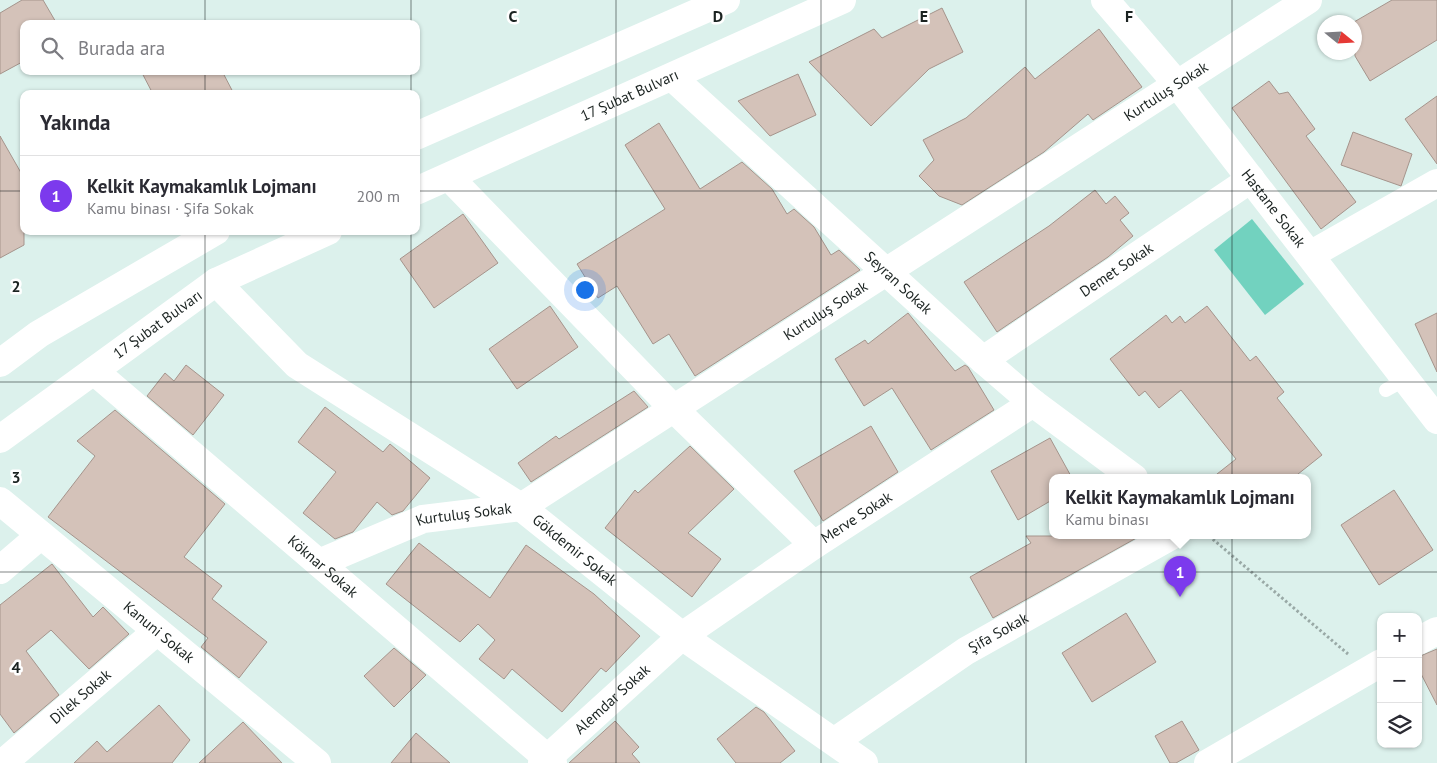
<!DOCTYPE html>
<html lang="tr">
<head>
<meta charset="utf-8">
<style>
	body { margin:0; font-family:"PT Sans",sans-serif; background:#f2f2f3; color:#2b2b33 }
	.controls { position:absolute; right:15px; bottom:15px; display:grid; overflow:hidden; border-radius:10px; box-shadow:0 1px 4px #0004 }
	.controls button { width:45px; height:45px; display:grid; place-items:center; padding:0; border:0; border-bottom:1px solid #e1e1e2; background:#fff; color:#2b2b33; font:25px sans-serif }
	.compass { position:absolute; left:1317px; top:15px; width:45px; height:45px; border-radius:50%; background:#fff; box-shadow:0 1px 4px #0004; rotate:108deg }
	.you { position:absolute; left:584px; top:289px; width:18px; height:18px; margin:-12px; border:4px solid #fff; border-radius:50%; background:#1a73e8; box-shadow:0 0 0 8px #1a73e833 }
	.badge { display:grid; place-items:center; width:32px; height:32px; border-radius:50%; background:#7c3aed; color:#fff; font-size:16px; font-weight:700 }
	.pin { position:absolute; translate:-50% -41px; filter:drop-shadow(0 1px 2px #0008) }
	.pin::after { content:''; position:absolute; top:26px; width:18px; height:15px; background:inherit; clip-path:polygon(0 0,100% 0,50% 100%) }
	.popup { position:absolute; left:1049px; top:474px; width:262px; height:65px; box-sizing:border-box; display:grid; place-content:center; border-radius:10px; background:#fff; filter:drop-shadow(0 1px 4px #0005); font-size:16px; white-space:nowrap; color:#7c7c81 }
	.popup b { font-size:19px; color:#2b2b33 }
	.popup::after { content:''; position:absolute; left:50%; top:100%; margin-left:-10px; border:10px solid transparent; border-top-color:#fff }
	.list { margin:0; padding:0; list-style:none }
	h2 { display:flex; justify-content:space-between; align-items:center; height:65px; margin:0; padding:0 20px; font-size:21px }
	h2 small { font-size:16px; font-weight:400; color:#7c7c81 }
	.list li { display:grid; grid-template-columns:32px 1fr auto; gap:15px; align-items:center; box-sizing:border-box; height:80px; padding:0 20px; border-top:1px solid #e1e1e2 }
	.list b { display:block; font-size:19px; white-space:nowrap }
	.list p { margin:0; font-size:16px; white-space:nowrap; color:#7c7c81 }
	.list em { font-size:16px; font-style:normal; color:#7c7c81 }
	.icon { flex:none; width:28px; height:28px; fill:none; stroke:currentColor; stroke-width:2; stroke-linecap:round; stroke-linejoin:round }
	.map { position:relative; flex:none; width:1437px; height:763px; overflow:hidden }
	.search { position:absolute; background:#fff; box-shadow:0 1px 4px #0004; left:20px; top:20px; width:400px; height:55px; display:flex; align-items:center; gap:12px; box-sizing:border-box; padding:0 18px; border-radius:10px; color:#7c7c81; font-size:19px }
	.panel { position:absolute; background:#fff; box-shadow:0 1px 4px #0004; left:20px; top:90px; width:400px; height:145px; border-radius:10px }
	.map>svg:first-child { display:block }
	.green { fill:#72d2bf }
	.building { fill:#d4c2b9; stroke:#a5948c }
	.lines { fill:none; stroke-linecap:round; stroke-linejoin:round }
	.path { stroke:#99a9a6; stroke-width:3; stroke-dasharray:2.5 2.5; stroke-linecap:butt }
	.service { stroke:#fff; stroke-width:14 }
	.minor { stroke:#fff; stroke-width:28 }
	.secondary { stroke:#fff; stroke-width:28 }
	.trunk { stroke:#fff; stroke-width:28 }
	.grid { fill:none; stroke:#1b2321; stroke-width:1; stroke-opacity:0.55 }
	.labels { text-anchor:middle; stroke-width:5; stroke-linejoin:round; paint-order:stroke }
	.street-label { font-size:15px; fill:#1b2321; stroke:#fff }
	.grid-label { font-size:16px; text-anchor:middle; font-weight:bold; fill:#1b2321; stroke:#fff; stroke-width:5; stroke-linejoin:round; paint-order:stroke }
</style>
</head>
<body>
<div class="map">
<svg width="1437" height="763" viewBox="0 0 1437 763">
	<rect width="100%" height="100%" fill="#dcf1ec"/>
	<!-- green -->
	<path class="green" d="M1252 219 1304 284 1265 315 1214 250Z"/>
	<!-- building -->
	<path class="building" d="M22 0H43L57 24H24V61L0 74V13Z
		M1392 0H1437V40L1370 81 1355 56 1354 22Z
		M942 8 963 52 929 69 871 126 809 62 874 29 882 38Z
		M1099 29 1142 87 1093 120 1088 114 1044 152 962 205 939 196 919 176 934 160 923 140 966 118 1025 67 1035 79Z
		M141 71H222L234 94H153Z
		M798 74 816 115 770 136 738 101Z
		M1269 81 1279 94 1288 92 1315 129 1306 136 1356 202 1321 229 1232 108Z
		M1437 96V164L1405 119Z
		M659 123 700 189 742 162 772 189 787 214 794 209 814 227 831 255 839 250 860 270 695 376 669 334 653 344 617 286 598 298 577 264 665 209 625 145Z
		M1353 132 1412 154 1401 186 1341 165Z
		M0 136 24 178V245L0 258Z
		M1095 190 1106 204 1115 196 1129 213 1120 220 1133 236 1108 257 997 332 964 282 1049 226Z
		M463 214 498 263 434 308 400 259Z
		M550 306 578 347 517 389 489 349Z
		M1207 306 1250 361 1256 356 1284 392 1277 398 1322 455 1293 478H1212L1236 459 1181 390 1159 408 1145 391 1139 396 1110 359 1166 315 1172 323 1180 316 1185 323Z
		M908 313 955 371 965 365 968 367 994 410 931 450 892 388 864 406 835 359 865 340 868 344Z
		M1437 313V372L1415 324Z
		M186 365 224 395 193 435 147 396 165 373 174 381Z
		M634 391 648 407 531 482 518 463 556 436 559 439Z
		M325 407 383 452 390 444 430 478 403 511 392 515 377 502 353 532 335 539 303 513 336 472 298 442Z
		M115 410 225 504 184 557 222 586 212 599 267 642 239 678 201 647 208 638 48 517 95 456 77 441Z
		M871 426 898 472 823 521 794 471Z
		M1050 438 1072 478H1052V500L1018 520 991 471Z
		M690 446 734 489 688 533 721 559 692 597 605 528 635 490 638 493Z
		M1394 490 1433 550 1379 585 1341 525Z
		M1026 536H1140L993 618 970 577 1031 543Z
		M419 543 490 598 526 545 594 594 640 636 606 672 601 668 562 712 512 669 504 679 479 659 495 640 478 624 460 642 386 584Z
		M52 564 93 617 103 607 129 634 89 669 51 630 26 651 59 695 14 733 0 714V605Z
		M1126 613 1156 662 1092 702 1062 653Z
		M394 648 426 675 394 707 364 676Z
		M1437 649V705L1418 668V657Z
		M159 705 190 740 172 763H74L97 741 107 752Z
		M756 707 764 712 795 751 780 763H736L717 739Z
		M615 721 639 747 632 754 640 763H569Z
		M1182 721 1199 750 1176 763H1170L1155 736Z
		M243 722 282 763H199Z
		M416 733 450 763H391Z"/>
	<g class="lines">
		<!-- path -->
		<path class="path" d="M1209 536 1348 654"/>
		<!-- service -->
		<path class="service" d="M1386 390 1404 380"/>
		<!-- minor -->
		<g class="minor">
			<path id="s1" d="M1105 0 1178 85 1437 420"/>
			<path id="s2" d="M672 77 983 360 1033 403 1134 478"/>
			<path d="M449 177 674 409 814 545"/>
			<path d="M1310 255 1437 183"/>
			<path id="s3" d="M216 282 297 365 521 507 682 636 864 763"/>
			<path id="s4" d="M983 360 1251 179"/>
			<path id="s5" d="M94 371 553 763"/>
			<path id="s6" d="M0 501 317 763"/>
			<path id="s7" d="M319 563 423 519 521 507 1308 0"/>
			<path d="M0 570 41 535"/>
			<path id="s8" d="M835 741 966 651 1171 536"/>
			<path id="s9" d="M3 763 157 631"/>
			<path id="s10" d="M542 763 682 636 814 545 1033 403"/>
		</g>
		<!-- secondary -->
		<path class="secondary" d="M1418 641 1437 631
			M1208 763 1381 663"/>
		<!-- trunk -->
		<g class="trunk">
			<path d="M416 136 726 0"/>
			<path id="s11" d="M416 191 842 0"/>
			<path d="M0 363 39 334 216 231"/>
			<path id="s12" d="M0 439 216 282 328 231"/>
		</g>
	</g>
	<!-- grid -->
	<path class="grid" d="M205 0V24M411 0V24M616 0V763M821 0V763M1026 0V763M1232 0V763M205 71V94M411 71V94M0 191H24M416 191H1437M205 231V763M411 231V763M0 382H1437M0 572H1437"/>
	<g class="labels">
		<!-- street labels -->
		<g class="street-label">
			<text dy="5" stroke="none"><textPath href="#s7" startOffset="979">Kurtuluş Sokak</textPath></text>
			<text dy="5" stroke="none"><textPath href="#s11" startOffset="234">17 Şubat Bulvarı</textPath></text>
			<text dy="5" stroke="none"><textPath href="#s1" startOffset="268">Hastane Sokak</textPath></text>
			<text dy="5" stroke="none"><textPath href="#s4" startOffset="161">Demet Sokak</textPath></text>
			<text dy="5" stroke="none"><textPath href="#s2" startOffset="306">Seyran Sokak</textPath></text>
			<text dy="5" stroke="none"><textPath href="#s7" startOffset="574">Kurtuluş Sokak</textPath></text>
			<text dy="5" stroke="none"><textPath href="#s12" startOffset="195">17 Şubat Bulvarı</textPath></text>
			<text dy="5" stroke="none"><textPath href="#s7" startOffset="154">Kurtuluş Sokak</textPath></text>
			<text dy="5" stroke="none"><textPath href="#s10" startOffset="400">Merve Sokak</textPath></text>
			<text dy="5" stroke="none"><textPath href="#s3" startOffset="450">Gökdemir Sokak</textPath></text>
			<text dy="5" stroke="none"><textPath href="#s5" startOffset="301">Köknar Sokak</textPath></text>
			<text dy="5" stroke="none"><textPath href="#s6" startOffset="206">Kanuni Sokak</textPath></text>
			<text dy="5" stroke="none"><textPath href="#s8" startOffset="196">Şifa Sokak</textPath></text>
			<text dy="5" stroke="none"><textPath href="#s9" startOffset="102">Dilek Sokak</textPath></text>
			<text dy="5" stroke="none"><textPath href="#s10" startOffset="95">Alemdar Sokak</textPath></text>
		</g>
	</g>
	<g class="grid-label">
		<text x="513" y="22">C</text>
		<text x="718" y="22">D</text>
		<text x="924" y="22">E</text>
		<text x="1129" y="22">F</text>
		<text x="16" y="292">2</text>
		<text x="16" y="483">3</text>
		<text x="16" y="673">4</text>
	</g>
</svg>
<div class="controls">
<button>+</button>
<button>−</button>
<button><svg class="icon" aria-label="layers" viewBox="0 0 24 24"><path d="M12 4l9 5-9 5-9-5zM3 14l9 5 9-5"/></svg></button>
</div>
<svg class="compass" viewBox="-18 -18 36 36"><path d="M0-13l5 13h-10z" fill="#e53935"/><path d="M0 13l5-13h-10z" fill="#7c7c81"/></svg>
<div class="you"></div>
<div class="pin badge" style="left:1180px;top:597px">1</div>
<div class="popup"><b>Kelkit Kaymakamlık Lojmanı</b>Kamu binası</div>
<div class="search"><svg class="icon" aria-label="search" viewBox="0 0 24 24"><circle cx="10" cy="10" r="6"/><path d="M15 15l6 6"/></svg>Burada ara</div>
<section class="panel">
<h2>Yakında<small></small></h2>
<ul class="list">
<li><span class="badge">1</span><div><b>Kelkit Kaymakamlık Lojmanı</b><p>Kamu binası · Şifa Sokak</p></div><em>200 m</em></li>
</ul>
</section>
</div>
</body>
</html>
